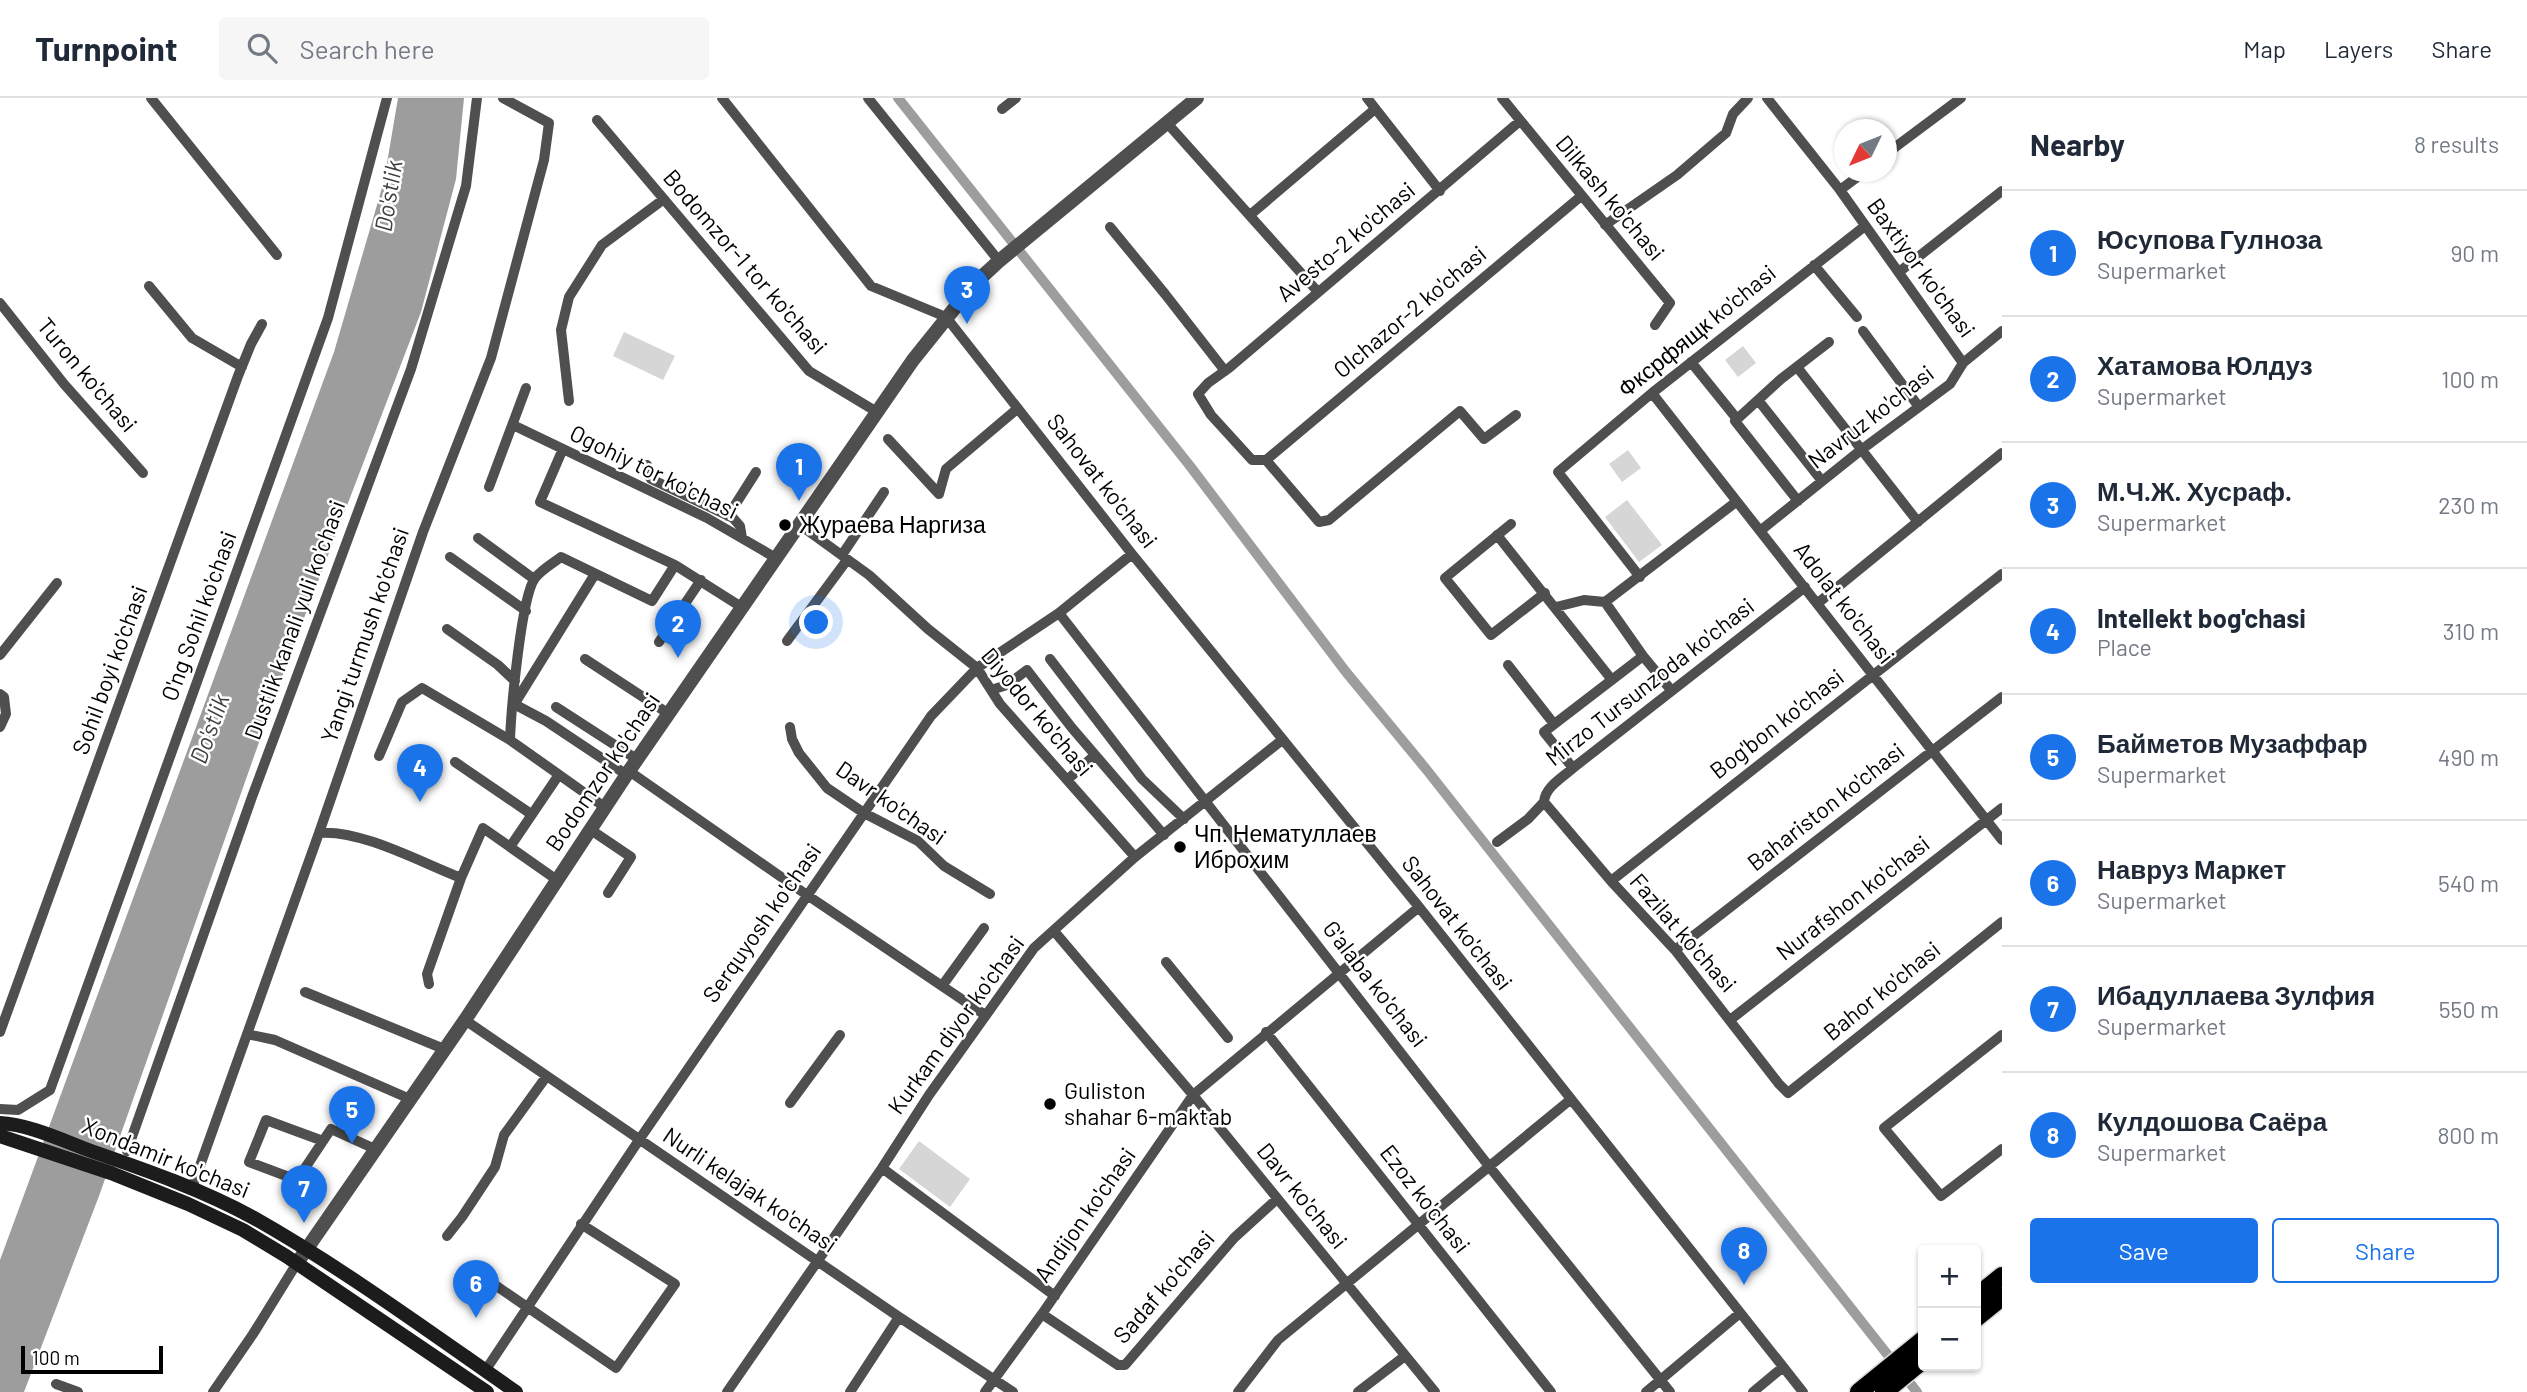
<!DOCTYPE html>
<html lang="en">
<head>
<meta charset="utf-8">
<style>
	body { margin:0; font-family:Barlow,sans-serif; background:#f6f6f7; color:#1f2937 }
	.controls { position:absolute; right:21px; bottom:21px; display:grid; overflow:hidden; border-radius:7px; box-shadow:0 2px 5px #0004 }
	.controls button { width:63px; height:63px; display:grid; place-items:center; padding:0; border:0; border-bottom:2px solid #e0e1e3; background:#fff; color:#1f2937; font:35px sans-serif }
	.compass { position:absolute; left:1834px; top:21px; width:63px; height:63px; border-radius:50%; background:#fff; box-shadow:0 2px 5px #0004; rotate:227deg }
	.scale { position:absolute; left:21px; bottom:18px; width:142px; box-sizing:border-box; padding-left:7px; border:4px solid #000; border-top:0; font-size:19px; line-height:24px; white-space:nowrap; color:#000; -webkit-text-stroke:5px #fff; paint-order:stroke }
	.you { position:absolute; left:817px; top:525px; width:24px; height:24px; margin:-18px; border:5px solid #fff; border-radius:50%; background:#1a73e8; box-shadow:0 0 0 10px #1a73e833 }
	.badge { display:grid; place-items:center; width:46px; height:46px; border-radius:50%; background:#1a73e8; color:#fff; font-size:23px; font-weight:700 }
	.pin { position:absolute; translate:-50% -58px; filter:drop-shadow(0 2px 4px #0008) }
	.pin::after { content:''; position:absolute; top:37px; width:24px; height:21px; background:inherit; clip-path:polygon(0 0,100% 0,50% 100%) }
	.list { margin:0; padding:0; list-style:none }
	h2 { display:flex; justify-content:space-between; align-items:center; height:91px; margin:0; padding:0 28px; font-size:30px }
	h2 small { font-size:23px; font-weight:400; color:#747a83 }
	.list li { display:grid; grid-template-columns:46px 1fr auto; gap:21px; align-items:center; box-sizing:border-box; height:126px; padding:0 28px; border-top:2px solid #e0e1e3 }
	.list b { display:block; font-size:26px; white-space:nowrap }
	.list p { margin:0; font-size:23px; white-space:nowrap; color:#747a83 }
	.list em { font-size:23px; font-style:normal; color:#747a83 }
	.actions { display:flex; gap:14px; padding:21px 28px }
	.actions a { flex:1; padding:16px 0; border:2px solid #1a73e8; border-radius:7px; text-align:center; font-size:24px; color:#1a73e8 }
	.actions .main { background:#1a73e8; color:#fff }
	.icon { flex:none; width:38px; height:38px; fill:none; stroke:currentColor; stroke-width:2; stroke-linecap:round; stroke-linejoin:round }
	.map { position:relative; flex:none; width:2002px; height:1294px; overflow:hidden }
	header { display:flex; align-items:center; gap:42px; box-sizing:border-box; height:98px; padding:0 35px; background:#fff; border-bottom:2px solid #e0e1e3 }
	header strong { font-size:33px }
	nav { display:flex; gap:38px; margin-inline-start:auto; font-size:24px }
	.search { width:490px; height:63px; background:#f6f6f7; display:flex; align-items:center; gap:18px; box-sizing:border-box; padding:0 24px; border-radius:7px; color:#747a83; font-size:26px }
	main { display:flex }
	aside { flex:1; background:#fff }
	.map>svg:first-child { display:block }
	.park { fill:#d6d6d6 }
	.water { fill:#9d9d9d }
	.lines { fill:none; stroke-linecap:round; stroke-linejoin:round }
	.canal { stroke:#9d9d9d; stroke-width:10 }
	.primary-casing { stroke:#dbdbdb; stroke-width:21 }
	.minor { stroke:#4f4f4f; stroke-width:10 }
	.tertiary { stroke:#4f4f4f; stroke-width:14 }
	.secondary { stroke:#1c1c1c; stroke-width:14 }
	.primary { stroke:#000; stroke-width:18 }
	.poi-dot { fill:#000; stroke:#fff; stroke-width:2.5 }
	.labels { text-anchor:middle; stroke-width:5; stroke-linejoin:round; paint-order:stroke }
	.street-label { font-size:23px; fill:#000; stroke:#fff }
	.poi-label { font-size:23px; fill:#000; stroke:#fff; text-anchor:start }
	.water-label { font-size:24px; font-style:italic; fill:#3e3e3e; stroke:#fff }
</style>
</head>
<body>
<header>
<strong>Turnpoint</strong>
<div class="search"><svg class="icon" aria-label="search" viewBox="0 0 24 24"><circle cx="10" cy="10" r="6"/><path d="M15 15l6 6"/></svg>Search here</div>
<nav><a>Map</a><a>Layers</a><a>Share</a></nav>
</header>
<main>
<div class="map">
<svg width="2002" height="1294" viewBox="0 0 2002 1294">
	<rect width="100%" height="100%" fill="#fff"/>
	<!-- park -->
	<path class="park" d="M624 234 675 258 663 282 613 258Z
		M1743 248 1756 265 1738 279 1725 262Z
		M1628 352 1641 370 1622 384 1609 366Z
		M1627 402 1662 447 1639 464 1605 419Z
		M919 1043 970 1081 950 1109 899 1071Z"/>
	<!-- water -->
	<path class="water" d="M398 0H464L456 81 421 214 288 562 99 1098 24 1294H0V1162L334 254 384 83Z"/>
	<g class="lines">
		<!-- canal -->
		<path class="canal" d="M898 0 1190 368 1346 574 1426 671 1917 1294"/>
		<defs>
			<path id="primary" d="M1976 1199 2002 1178
				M1976 1220 2002 1199
				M1859 1294 1923 1242
				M1884 1294 1923 1262"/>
		</defs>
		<!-- primary casing -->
		<use href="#primary" class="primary-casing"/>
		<!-- minor -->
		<path class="minor" d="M151 0 277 157
			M722 0 871 188 946 219 1132 456 1419 809 1803 1294
			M868 0 999 163
			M1367 0 1440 93
			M1502 0 1670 205 1655 227
			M1767 0 1840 92 1963 265
			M1002 11 1016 0
			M597 22 809 273 877 314
			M1167 25 1318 194
			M1886 56 1961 0
			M1840 92 1864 74
			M1250 117 1375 11
			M1605 127 1677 77 1726 35 1733 16 1748 0
			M1110 129 1165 196 1225 273
			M1814 167 1857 219
			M1899 174 2002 93
			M149 188 192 240 242 269
			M0 205 64 286 143 375
			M1863 233 1919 309
			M1691 264 1737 321
			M1797 269 1918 424
			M1652 295 2002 742
			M1758 302 1822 383
			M569 303 561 232 569 199 602 147 664 101
			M513 327 707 420 776 460
			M888 341 939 396
			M562 353 540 404 675 467
			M1266 362H1252L1211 317 1198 296 1208 285 1229 270 1520 23
			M1266 362 1580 99
			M1266 362 1319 424 1329 422 1460 313 1484 341 1516 317
			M647 367V374L651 381 733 420 740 428 742 440
			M489 389 526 290
			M939 396 946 371 1017 311
			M1798 403 1735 323 1781 281 1829 244
			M728 418 756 374
			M1511 426 1445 480 1491 537 1545 495
			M800 427 869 477 928 531 977 570 1000 606 1135 759
			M1760 433 1861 352 1950 286 1963 265 2002 233
			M1497 437 1612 582
			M478 440 534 481
			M842 457 884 394
			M450 459 526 513
			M1640 479 1558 374 1652 295 1865 128
			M1605 504 1736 404
			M1818 505 2002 355
			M1556 509 1584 502 1605 504 1643 558 1671 592
			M1059 515 1488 1067 1670 1294
			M447 531 498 567 515 583
			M787 543 847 462
			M659 544 701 482
			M0 557 57 485
			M585 561 669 616
			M1050 561 1142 681 1184 721
			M1508 567 1554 626
			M991 592 1007 587 1027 572 1072 630 1164 737
			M0 596 4 599 6 616 0 629
			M515 605 595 476
			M514 606 546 623 627 677
			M556 609 638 662
			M790 629 792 641 799 655 827 690 864 715 918 743 944 768 990 796
			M510 642C511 614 521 499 535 480 541 472 553 465 561 459L652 503 675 467 743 510
			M379 658 402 604 422 590 510 642 606 710
			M455 664 531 716
			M1573 670 1544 634 1643 558
			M629 673 807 797 985 917
			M1067 682 1095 657
			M1544 704 1611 783 1675 852 1779 986 1788 995 2002 824
			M591 732 631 759 608 795
			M319 735C360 731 422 765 461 780
			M1497 744 1528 721 1544 704C1545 689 1562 680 1573 670L1805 489
			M510 749 558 678
			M1611 783 2002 476
			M1054 833 1193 997 1435 1294
			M1675 852 2002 599
			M1166 864 1228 940
			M429 886 427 876 461 780 483 730 557 782
			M942 888 984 830
			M305 894 444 951
			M465 922 899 1219 1013 1294
			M1730 922 2002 710
			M0 934 238 278 251 246 262 226
			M1266 934 1551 1294
			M247 936 275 942 410 1001
			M2002 937 1884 1030 1941 1098 2002 1051
			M790 1005 840 937
			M0 1011 18 1012 50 992 328 220 387 0
			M323 1043 266 1022 249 1064 297 1082 331 1031 375 1051
			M127 1053 252 699 411 271 466 88 477 0
			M882 1070 1055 1198
			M192 1090 319 735 423 434 491 260 544 62 549 25 503 0
			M447 1138 462 1119 495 1069 504 1037 546 979
			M479 1176 616 1270 675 1186 581 1126
			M1042 1216 1118 1267H1125L1234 1140 1277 1101
			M485 1273 639 1042 931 618 977 570 1059 515 1132 456
			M56 1286 78 1294
			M213 1294 253 1236 297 1165
			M727 1294 882 1070 929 997 1034 850 1135 759 1282 642
			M850 1294 899 1219
			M985 1294 1042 1216 1193 997 1419 809
			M1238 1294 1278 1242 1570 1002
			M1358 1294 1405 1258
			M1646 1294 1740 1215
			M1753 1294 1783 1269"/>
		<!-- tertiary -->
		<path class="tertiary" d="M297 1165 465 922 629 673 913 262 974 186 999 163 1197 0"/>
		<!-- secondary -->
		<path class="secondary" d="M0 1025C28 1026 64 1043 91 1053 146 1072 203 1092 254 1120 344 1171 431 1235 516 1294
			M0 1038 111 1075 188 1106 243 1132 286 1158 487 1294"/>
		<!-- primary -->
		<use href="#primary" class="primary"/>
	</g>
	<!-- markers -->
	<g class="poi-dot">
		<circle cx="785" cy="427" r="7"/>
		<circle cx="1180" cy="749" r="7"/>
		<circle cx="1050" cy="1006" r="7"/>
	</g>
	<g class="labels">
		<!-- street labels -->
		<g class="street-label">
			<text transform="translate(1610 100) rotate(50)" y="8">Dilkash ko'chasi</text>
			<text transform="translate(1346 144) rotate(-40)" y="8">Avesto-2 ko'chasi</text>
			<text transform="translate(745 164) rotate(49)" y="8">Bodomzor-1 tor ko'chasi</text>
			<text transform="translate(1921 170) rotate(54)" y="8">Baxtiyor ko'chasi</text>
			<text transform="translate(1410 214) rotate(-40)" y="8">Olchazor-2 ko'chasi</text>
			<text transform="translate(1697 233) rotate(-39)" y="8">Фксрфящк ko'chasi</text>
			<text transform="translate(87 277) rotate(50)" y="8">Turon ko'chasi</text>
			<text transform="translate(1871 319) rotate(-38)" y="8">Navruz ko'chasi</text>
			<text transform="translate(654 374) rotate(26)" y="8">Ogohiy tor ko'chasi</text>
			<text transform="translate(1102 383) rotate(52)" y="8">Sahovat ko'chasi</text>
			<text transform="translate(1844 505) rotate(52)" y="8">Adolat ko'chasi</text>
			<text transform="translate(199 518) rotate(-70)" y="8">O'ng Sohil ko'chasi</text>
			<text transform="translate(295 522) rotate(-70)" y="8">Dustlik kanali yuli ko'chasi</text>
			<text transform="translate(365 537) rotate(-71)" y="8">Yangi turmush ko'chasi</text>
			<text transform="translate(110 572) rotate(-70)" y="8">Sohil boyi ko'chasi</text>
			<text transform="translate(1650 584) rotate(-38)" y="8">Mirzo Tursunzoda ko'chasi</text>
			<text transform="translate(1037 614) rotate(50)" y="8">Diyodor ko'chasi</text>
			<text transform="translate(1777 626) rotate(-38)" y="8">Bog'bon ko'chasi</text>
			<text transform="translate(603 674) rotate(-56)" y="8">Bodomzor ko'chasi</text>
			<text transform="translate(891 705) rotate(35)" y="8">Davr ko'chasi</text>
			<text transform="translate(1826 709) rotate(-38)" y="8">Bahariston ko'chasi</text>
			<text transform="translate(1853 800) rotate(-38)" y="8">Nurafshon ko'chasi</text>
			<text transform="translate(762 825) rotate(-55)" y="8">Serquyosh ko'chasi</text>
			<text transform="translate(1457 825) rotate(52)" y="8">Sahovat ko'chasi</text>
			<text transform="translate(1683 835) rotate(49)" y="8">Fazilat ko'chasi</text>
			<text transform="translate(1375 886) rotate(52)" y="8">G'alaba ko'chasi</text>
			<text transform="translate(1882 893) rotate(-39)" y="8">Bahor ko'chasi</text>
			<text transform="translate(956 927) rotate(-54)" y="8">Kurkam diyor ko'chasi</text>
			<text transform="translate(166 1060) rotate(22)" y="8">Xondamir ko'chasi</text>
			<text transform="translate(750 1092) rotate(34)" y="8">Nurli kelajak ko'chasi</text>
			<text transform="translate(1302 1098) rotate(51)" y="8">Davr ko'chasi</text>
			<text transform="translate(1425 1101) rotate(52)" y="8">Ezoz ko'chasi</text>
			<text transform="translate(1085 1117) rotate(-55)" y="8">Andijon ko'chasi</text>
			<text transform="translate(1164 1189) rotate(-49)" y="8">Sadaf ko'chasi</text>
		</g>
		<!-- poi labels -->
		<g class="poi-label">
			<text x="799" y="435">Жураева Наргиза</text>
			<text x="1194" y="744">Чп. Нематуллаев<tspan x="1194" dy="26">Иброхим</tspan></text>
			<text x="1064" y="1001">Guliston<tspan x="1064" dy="26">shahar 6-maktab</tspan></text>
		</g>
		<!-- water labels -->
		<g class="water-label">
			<text transform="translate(389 98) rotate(-81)" y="8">Do'stlik</text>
			<text transform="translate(210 631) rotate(-70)" y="8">Do'stlik</text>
		</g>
	</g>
</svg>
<div class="controls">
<button>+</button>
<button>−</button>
</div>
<svg class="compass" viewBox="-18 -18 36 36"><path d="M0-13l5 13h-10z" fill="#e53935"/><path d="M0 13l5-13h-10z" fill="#747a83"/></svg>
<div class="scale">100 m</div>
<div class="you"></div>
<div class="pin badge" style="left:799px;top:403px">1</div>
<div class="pin badge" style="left:678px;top:560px">2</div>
<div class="pin badge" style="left:967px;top:226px">3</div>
<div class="pin badge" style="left:420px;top:704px">4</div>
<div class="pin badge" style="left:352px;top:1046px">5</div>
<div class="pin badge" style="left:476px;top:1220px">6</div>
<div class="pin badge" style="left:304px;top:1125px">7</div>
<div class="pin badge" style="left:1744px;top:1187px">8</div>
</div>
<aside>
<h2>Nearby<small>8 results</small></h2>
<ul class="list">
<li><span class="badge">1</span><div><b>Юсупова Гулноза</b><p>Supermarket</p></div><em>90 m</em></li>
<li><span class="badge">2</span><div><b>Хатамова Юлдуз</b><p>Supermarket</p></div><em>100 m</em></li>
<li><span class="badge">3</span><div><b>М.Ч.Ж. Хусраф.</b><p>Supermarket</p></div><em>230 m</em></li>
<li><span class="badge">4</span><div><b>Intellekt bog'chasi</b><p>Place</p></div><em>310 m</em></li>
<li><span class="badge">5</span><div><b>Байметов Музаффар</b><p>Supermarket</p></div><em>490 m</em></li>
<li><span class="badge">6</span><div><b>Навруз Маркет</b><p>Supermarket</p></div><em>540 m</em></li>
<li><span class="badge">7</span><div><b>Ибадуллаева Зулфия</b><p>Supermarket</p></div><em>550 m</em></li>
<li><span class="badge">8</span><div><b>Кулдошова Саёра</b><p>Supermarket</p></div><em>800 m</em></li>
</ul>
<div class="actions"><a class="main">Save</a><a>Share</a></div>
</aside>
</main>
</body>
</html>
